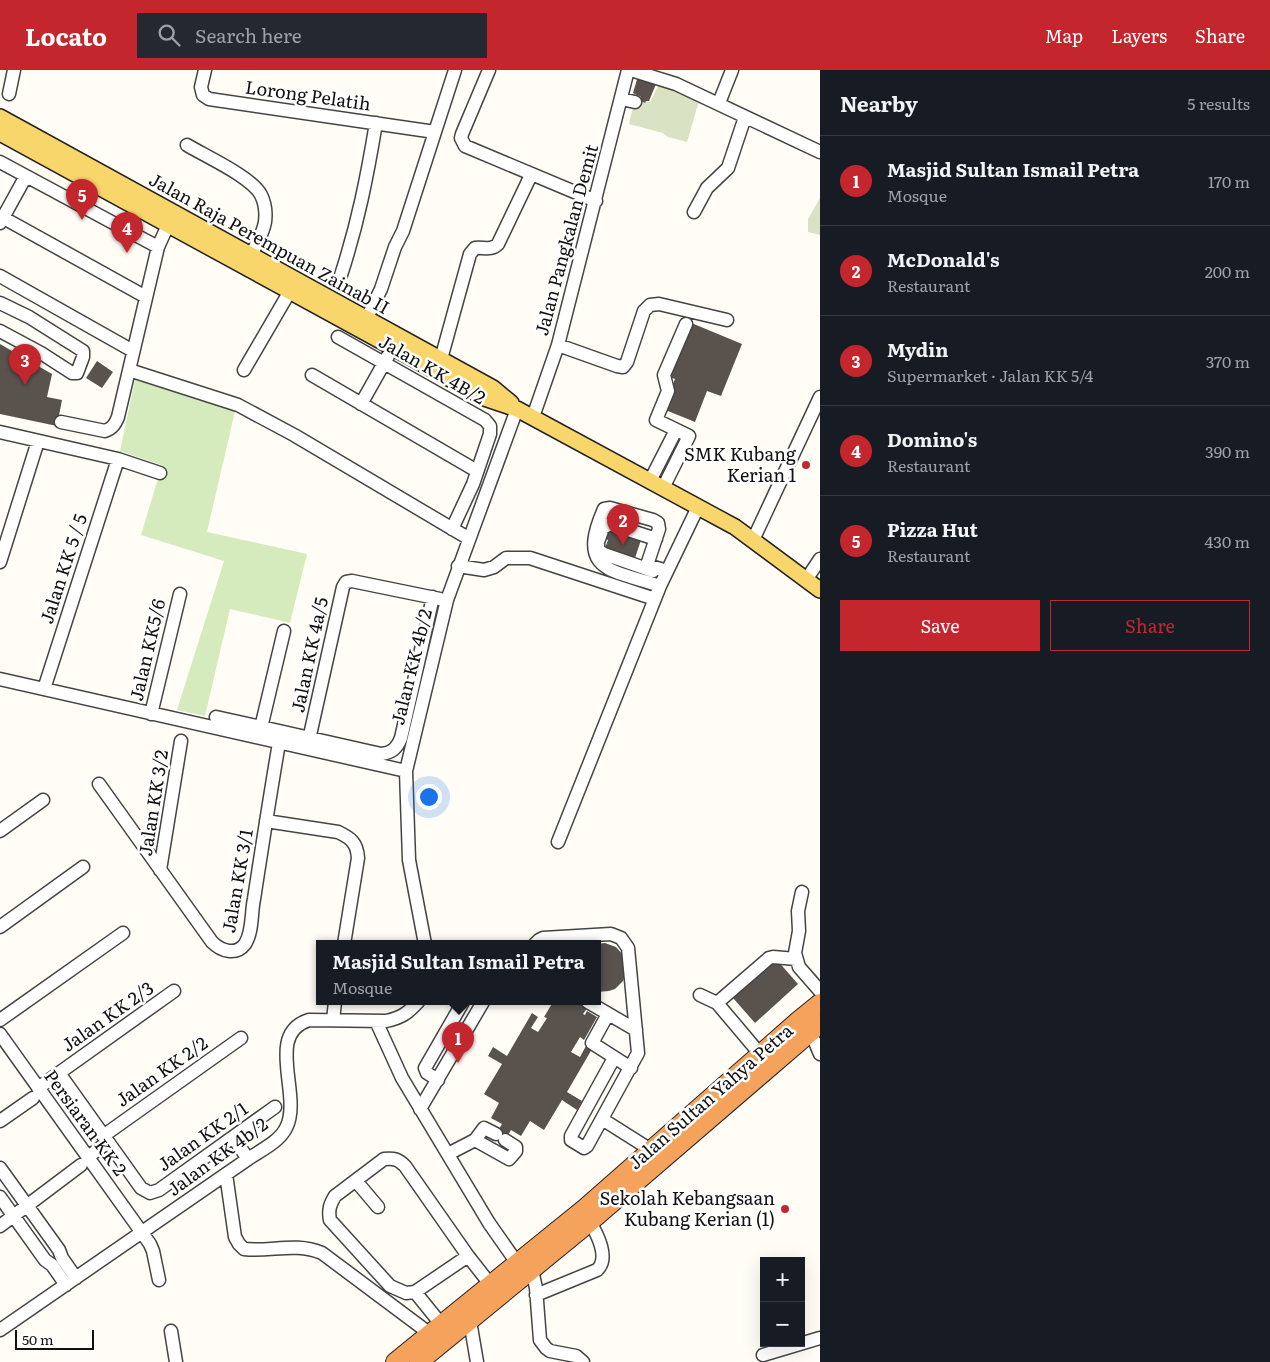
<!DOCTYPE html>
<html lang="en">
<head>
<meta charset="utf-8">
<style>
	body { margin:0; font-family:Literata,serif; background:#242831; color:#f1f3f6 }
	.controls { position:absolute; right:15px; bottom:15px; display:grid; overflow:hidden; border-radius:0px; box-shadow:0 5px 20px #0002 }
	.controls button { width:45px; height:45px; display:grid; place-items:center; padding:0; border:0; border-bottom:1px solid #363941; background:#171b24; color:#f1f3f6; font:25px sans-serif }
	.scale { position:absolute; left:15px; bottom:12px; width:79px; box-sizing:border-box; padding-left:5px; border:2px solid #111; border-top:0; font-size:14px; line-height:18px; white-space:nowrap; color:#111; -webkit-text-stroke:4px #fff; paint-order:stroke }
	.you { position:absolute; left:428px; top:726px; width:18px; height:18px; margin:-12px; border:4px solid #fff; border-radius:50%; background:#1a73e8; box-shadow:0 0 0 8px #1a73e833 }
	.badge { display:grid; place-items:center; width:32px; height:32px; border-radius:50%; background:#c4262e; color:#fff; font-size:16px; font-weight:700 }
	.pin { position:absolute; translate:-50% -41px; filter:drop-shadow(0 1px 2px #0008) }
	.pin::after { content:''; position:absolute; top:26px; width:18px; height:15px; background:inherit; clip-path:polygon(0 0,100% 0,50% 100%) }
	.popup { position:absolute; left:316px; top:870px; width:285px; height:65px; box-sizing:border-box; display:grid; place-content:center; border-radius:0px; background:#171b24; filter:drop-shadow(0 1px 4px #0005); font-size:16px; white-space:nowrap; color:#9ea1a6 }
	.popup b { font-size:19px; color:#f1f3f6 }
	.popup::after { content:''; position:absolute; left:50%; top:100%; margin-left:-10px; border:10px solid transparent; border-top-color:#171b24 }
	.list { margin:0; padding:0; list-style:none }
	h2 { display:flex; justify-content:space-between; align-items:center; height:65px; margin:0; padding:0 20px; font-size:21px }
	h2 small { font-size:16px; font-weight:400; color:#9ea1a6 }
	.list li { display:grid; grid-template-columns:32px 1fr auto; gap:15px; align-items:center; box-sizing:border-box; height:90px; padding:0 20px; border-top:1px solid #363941 }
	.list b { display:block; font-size:19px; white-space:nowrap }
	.list p { margin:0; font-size:16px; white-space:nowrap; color:#9ea1a6 }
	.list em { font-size:16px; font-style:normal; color:#9ea1a6 }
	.actions { display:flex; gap:10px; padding:15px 20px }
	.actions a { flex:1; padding:11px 0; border:1px solid #c4262e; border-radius:0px; text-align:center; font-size:18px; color:#c4262e }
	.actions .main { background:#c4262e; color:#fff }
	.icon { flex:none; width:28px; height:28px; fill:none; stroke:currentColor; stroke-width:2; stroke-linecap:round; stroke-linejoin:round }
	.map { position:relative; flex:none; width:820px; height:1292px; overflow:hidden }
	header { display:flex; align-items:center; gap:30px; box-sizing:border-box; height:70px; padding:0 25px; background:#c4262e; color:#fff }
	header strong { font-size:24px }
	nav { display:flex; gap:28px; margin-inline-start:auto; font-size:18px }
	.search { width:350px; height:45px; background:#242831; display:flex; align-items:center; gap:12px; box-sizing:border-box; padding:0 18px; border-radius:0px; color:#9ea1a6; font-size:19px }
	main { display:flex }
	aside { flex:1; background:#171b24 }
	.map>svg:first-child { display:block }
	.green { fill:#d5ebbd }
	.cemetery { fill:#d9e3c4 }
	.building { fill:#5a524d }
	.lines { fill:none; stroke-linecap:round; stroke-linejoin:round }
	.minor-casing { stroke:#444; stroke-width:15 }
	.major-casing { stroke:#222; stroke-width:18 }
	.highway-casing { stroke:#222; stroke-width:20 }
	.minor { stroke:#fff; stroke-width:12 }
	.major { stroke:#f9d66b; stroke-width:15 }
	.highway { stroke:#f5a25d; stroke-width:18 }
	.poi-dot { fill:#c4262e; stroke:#fff; stroke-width:2 }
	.labels { text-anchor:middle; stroke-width:5; stroke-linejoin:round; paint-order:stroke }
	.street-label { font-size:18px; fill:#111; stroke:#fff }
	.poi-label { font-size:18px; fill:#111; stroke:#fff; text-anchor:end }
</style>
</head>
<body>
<header>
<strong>Locato</strong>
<div class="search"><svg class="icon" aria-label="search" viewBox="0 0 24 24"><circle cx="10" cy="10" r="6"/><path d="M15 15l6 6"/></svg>Search here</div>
<nav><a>Map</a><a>Layers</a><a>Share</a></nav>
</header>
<main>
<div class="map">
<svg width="820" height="1292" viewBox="0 0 820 1292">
	<rect width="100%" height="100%" fill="#fffdf5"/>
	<!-- green -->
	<path class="green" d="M135 310 235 341 207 462 307 484 290 553 230 539 205 646 177 640 224 491 141 465 162 395 120 381Z"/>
	<!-- cemetery -->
	<path class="cemetery" d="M659 14 699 31 687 72 668 67 663 63 629 54 636 24 641 27 639 30 645 33 646 31 650 32Z
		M820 128V165L808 162V149Z"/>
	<!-- building -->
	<path class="building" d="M638 6 656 14 649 31H646L645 33 639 30 641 27 633 23Z
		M689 252 742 274 721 326 707 321 695 352 663 339 675 309 667 306Z
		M0 274 52 304 47 327 62 330 57 356 0 344Z
		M97 291 113 302 102 318 86 308Z
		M609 459 642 467 634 491 604 481 608 470 606 469Z
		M605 873 616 877 624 886 625 905 623 911 615 919 609 921 597 922V874Z
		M776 889 798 914 755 953 733 928Z
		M553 932H566V934L568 932H586L588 937 583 944 585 945 587 941 597 947 584 970 580 967 571 982 580 987 586 976 592 979 567 1022 582 1031 577 1040 562 1030 544 1060 530 1051 521 1066 511 1060 504 1072 495 1066 502 1054 491 1048 499 1033 484 1024 502 994 488 986 493 977 507 986 532 943 538 947 531 958 538 962 547 948 544 947Z"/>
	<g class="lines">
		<defs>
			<path id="minor" d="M205 0 201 17 203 25 209 29 435 62
				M489 0 462 64 461 68 465 76 596 131
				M631 0 676 14 820 82
				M9 24 14 0
				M621 29 635 32
				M719 33 732 0
				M187 75C205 86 252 107 261 125 265 133 266 144 265 152 263 164 256 175 251 185
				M0 92 158 177
				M694 142 707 118 728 98 745 47
				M0 146 146 227
				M0 153 26 106
				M341 205C358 153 367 107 376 53
				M0 206 133 281
				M0 233 29 247 83 281V287L77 303H72L41 283 0 261
				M363 256 381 219 395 177 403 161 455 0
				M338 267 485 350 490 356V364L473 414 452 459
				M558 275 617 296 623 297 627 292 644 241 650 235 659 234 727 250
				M441 289 470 184 475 178C484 177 491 181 498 174L531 105
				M129 300 238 335 294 365 468 468
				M244 300 290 221
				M312 305 477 401
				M361 334 388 286
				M533 347 558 275 628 0
				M61 352 105 361C113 358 115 354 118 347L158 177 168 155
				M0 362 118 389 160 403
				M650 411 676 360
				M663 418 689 366 656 350 668 321 664 305 686 254
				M753 470 820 327
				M0 492 38 371
				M458 496 484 500 494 497 506 488H530L655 529
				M653 501 604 484 598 479V472L603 458 610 454 656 469
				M806 510 820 489
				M660 516C612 500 576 502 604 439L610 438 653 450 658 453 659 459 647 495 667 501
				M0 609 406 701
				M44 619 118 389
				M151 644 180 524
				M216 647 381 684C392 683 397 678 401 668L433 527
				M259 666 284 561
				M308 674 343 517 346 512 352 511 440 529
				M99 714 212 872C221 881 236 886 245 874 253 862 251 842 254 829 262 777 270 725 279 673
				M266 751 338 762C351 768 357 773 358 788L344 874
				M0 761 43 730
				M558 772 660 516 698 437
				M160 800 181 671
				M802 822 798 841 799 861 795 883 799 897 820 921
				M0 857 83 797
				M425 874 409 790 406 701 447 530 517 339
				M535 874 539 870 543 868 611 864 621 868 628 878 638 983 587 1076 584 1078 571 1070V1066L614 988
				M700 925 717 933 760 984
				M588 932 636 960
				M717 933 769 888 773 887 796 889
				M608 944 592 973 631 998
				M0 950 123 863
				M333 950 335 932
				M376 951 402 1008 489 1153 517 1193
				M805 958 815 972 820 984
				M0 964 150 1174 153 1181 159 1210
				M59 1003 141 1118 150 1123 159 1120 275 1037
				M438 1010 427 1003 425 998 463 932
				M38 1018 174 921
				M420 1039 483 932
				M602 1049 651 1080
				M0 1051 33 1028
				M496 1064 484 1058 475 1070 509 1089 516 1081V1077L505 1070
				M103 1066 241 968
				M233 1067 248 1089
				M448 1084 475 1070
				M88 1087 108 1072
				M0 1098 59 1180 62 1188 76 1208
				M226 1104 235 1167 239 1174 244 1179C272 1182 295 1172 322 1183L429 1263
				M356 1111 378 1137
				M0 1127 45 1190 52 1195 66 1215
				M0 1156 81 1095
				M468 1186 405 1096C398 1089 394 1088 384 1089L335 1126C330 1134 328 1140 330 1150L390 1216 406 1223 415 1222 468 1186 490 1214
				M532 1200 536 1218 540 1270 546 1278 550 1281 576 1286 583 1292
				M415 1222 441 1254
				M536 1225 597 1200C610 1188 597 1164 590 1152
				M470 1251 477 1292
				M0 1260 248 1089C261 1080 279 1072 286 1058 303 1026 264 964 309 950L386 951C401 948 408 943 418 932
				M171 1261 176 1292
				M763 1285 820 1268"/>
			<path id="major" d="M0 47 493 318 511 333
				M0 63 487 329 517 339 735 457 820 520"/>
			<path id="highway" d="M395 1292 585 1138 799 950 820 933
				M419 1292 590 1152 820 954"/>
		</defs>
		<!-- minor casing -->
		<use href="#minor" class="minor-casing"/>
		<!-- major casing -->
		<use href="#major" class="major-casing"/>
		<!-- highway casing -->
		<use href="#highway" class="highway-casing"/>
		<!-- minor -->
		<use href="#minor" class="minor"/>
		<!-- major -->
		<use href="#major" class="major"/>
		<!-- highway -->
		<use href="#highway" class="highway"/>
	</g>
	<!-- markers -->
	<g class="poi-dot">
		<circle cx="806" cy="395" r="5"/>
		<circle cx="785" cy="1139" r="5"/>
	</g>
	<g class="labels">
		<!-- street labels -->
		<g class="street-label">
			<text transform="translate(308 26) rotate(8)" y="6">Lorong Pelatih</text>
			<text transform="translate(567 170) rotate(-75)" y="6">Jalan Pangkalan Demit</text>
			<text transform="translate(269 174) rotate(29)" y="6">Jalan Raja Perempuan Zainab II</text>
			<text transform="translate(432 300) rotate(30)" y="6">Jalan KK 4B/2</text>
			<text transform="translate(64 499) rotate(-72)" y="6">Jalan KK 5 / 5</text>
			<text transform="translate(148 580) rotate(-77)" y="6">Jalan KK5/6</text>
			<text transform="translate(310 585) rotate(-78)" y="6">Jalan KK 4a/5</text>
			<text transform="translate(412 597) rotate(-76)" y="6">Jalan KK 4b/2</text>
			<text transform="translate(154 733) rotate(-81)" y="6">Jalan KK 3/2</text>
			<text transform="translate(238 811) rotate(-80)" y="6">Jalan KK 3/1</text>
			<text transform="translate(108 947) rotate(-35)" y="6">Jalan KK 2/3</text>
			<text transform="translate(162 1002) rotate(-35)" y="6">Jalan KK 2/2</text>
			<text transform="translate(711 1027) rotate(-41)" y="6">Jalan Sultan Yahya Petra</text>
			<text transform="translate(85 1053) rotate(54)" y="6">Persiaran KK 2</text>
			<text transform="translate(203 1067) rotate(-35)" y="6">Jalan KK 2/1</text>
			<text transform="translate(218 1087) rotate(-36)" y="6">Jalan KK 4b/2</text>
		</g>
		<!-- poi labels -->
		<g class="poi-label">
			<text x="796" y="391">SMK Kubang<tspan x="796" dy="21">Kerian 1</tspan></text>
			<text x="775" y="1135">Sekolah Kebangsaan<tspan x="775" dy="21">Kubang Kerian (1)</tspan></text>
		</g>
	</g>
</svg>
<div class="controls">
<button>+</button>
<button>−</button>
</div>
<div class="scale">50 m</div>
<div class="you"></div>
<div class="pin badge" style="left:458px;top:993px">1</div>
<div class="popup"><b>Masjid Sultan Ismail Petra</b>Mosque</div>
<div class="pin badge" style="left:623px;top:475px">2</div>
<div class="pin badge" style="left:25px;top:315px">3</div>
<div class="pin badge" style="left:127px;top:183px">4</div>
<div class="pin badge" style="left:82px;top:150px">5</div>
</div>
<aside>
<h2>Nearby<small>5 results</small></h2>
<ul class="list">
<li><span class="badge">1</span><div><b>Masjid Sultan Ismail Petra</b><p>Mosque</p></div><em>170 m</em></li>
<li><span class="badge">2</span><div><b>McDonald's</b><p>Restaurant</p></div><em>200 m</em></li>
<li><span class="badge">3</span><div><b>Mydin</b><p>Supermarket · Jalan KK 5/4</p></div><em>370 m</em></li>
<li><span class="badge">4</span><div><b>Domino's</b><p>Restaurant</p></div><em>390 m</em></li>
<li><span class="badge">5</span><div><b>Pizza Hut</b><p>Restaurant</p></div><em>430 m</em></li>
</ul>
<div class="actions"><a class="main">Save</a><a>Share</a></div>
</aside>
</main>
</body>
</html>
